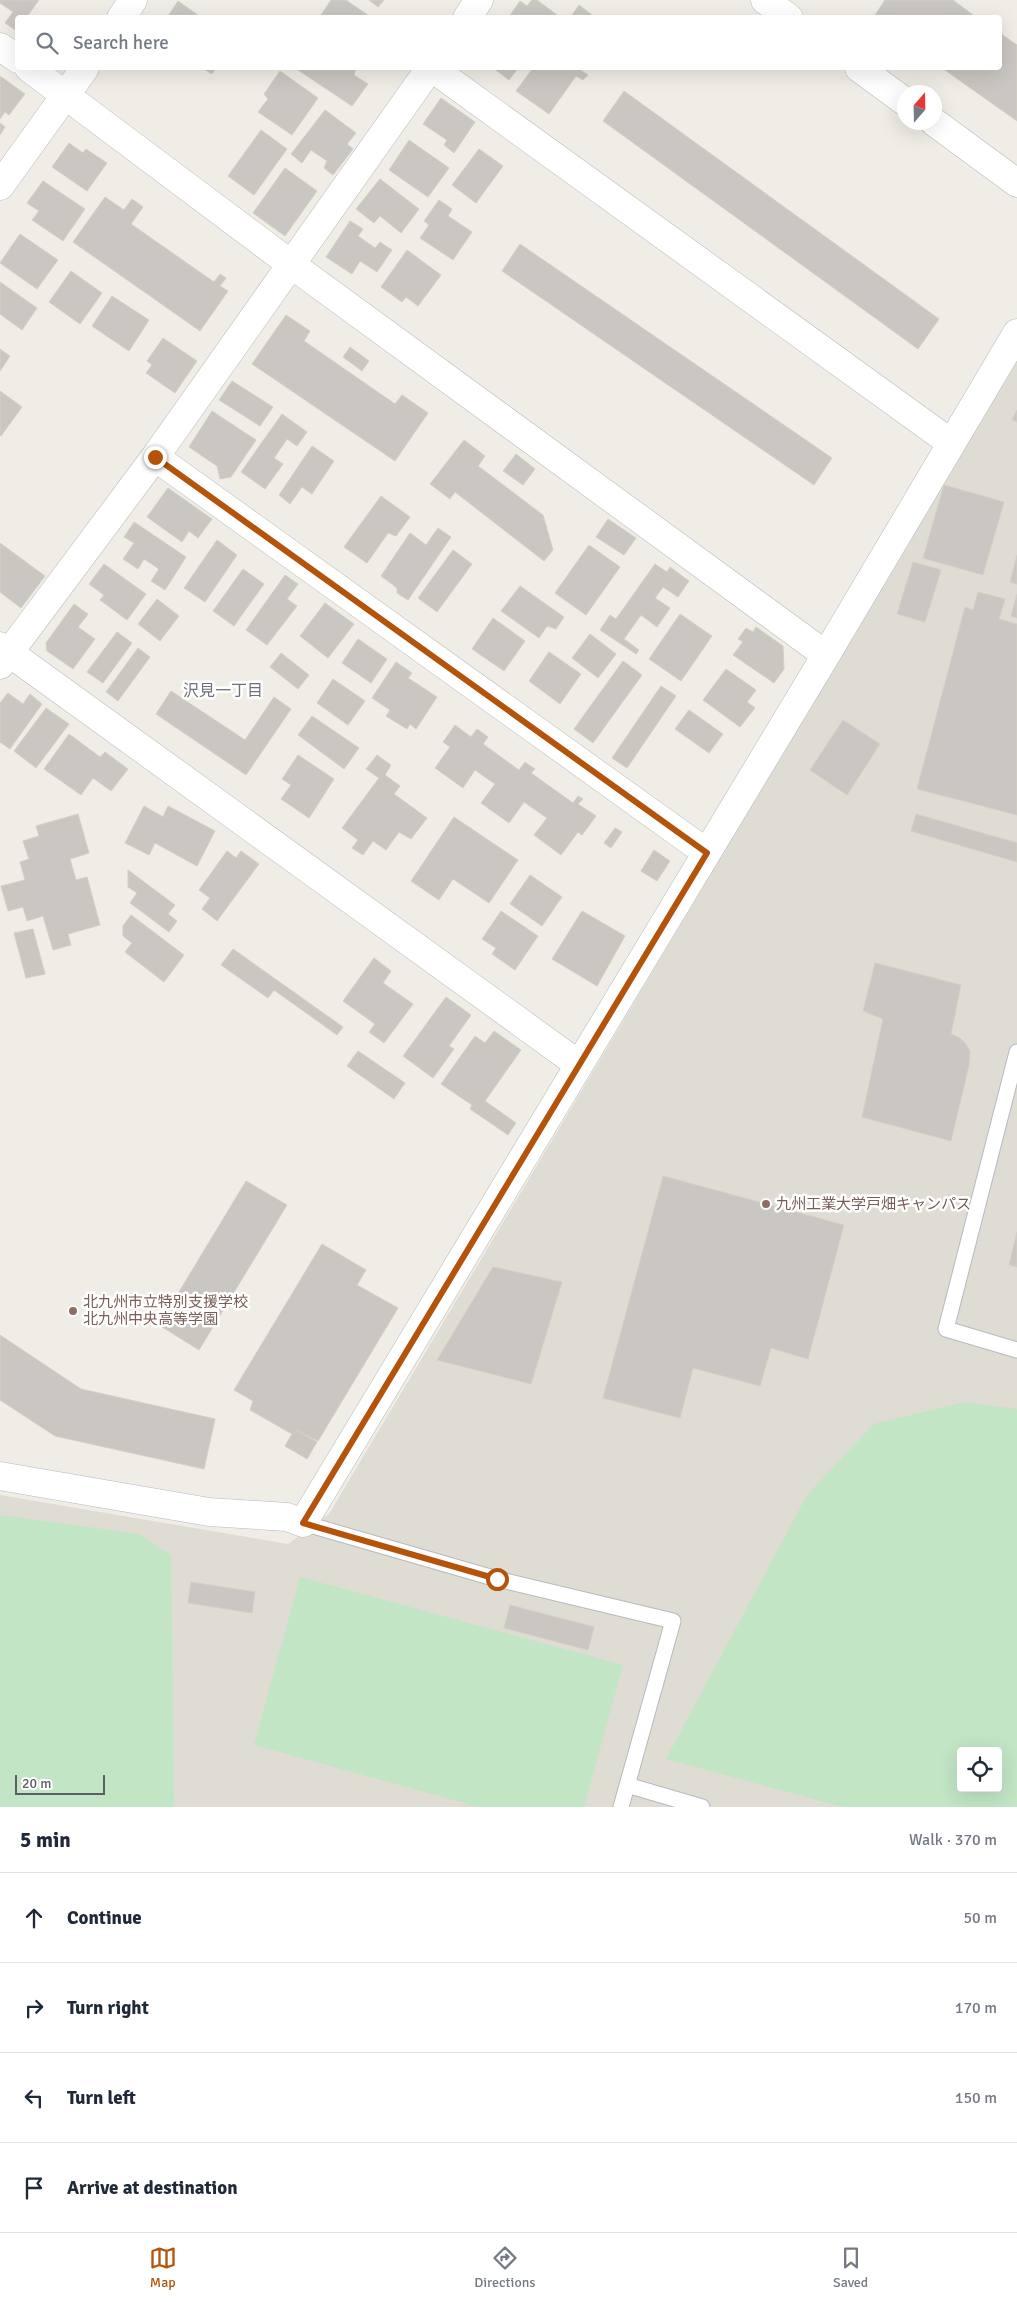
<!DOCTYPE html>
<html lang="en">
<head>
<meta charset="utf-8">
<style>
	body { margin:0; font-family:Signika,"Noto Sans JP",sans-serif; background:#f6f6f7; color:#1f2937 }
	.controls { position:absolute; right:15px; bottom:15px; display:grid; overflow:hidden; border-radius:5px; box-shadow:0 5px 20px #0002 }
	.controls button { width:45px; height:45px; display:grid; place-items:center; padding:0; border:0; border-bottom:1px solid #e0e1e3; background:#fff; color:#1f2937; font:25px sans-serif }
	.compass { position:absolute; left:897px; top:85px; width:45px; height:45px; border-radius:50%; background:#fff; box-shadow:0 5px 20px #0002; rotate:20deg }
	.scale { position:absolute; left:15px; bottom:12px; width:90px; box-sizing:border-box; padding-left:5px; border:2px solid #5d5f65; border-top:0; font-size:14px; line-height:18px; white-space:nowrap; color:#5d5f65; -webkit-text-stroke:4px #fff; paint-order:stroke }
	.stop { position:absolute; width:15px; height:15px; margin:-11px; border:4px solid #b45309; border-radius:50%; background:#fff }
	.stop.end { background:#b45309; border-color:#fff; box-shadow:0 1px 5px #0008 }
	.list { margin:0; padding:0; list-style:none }
	h2 { display:flex; justify-content:space-between; align-items:center; height:65px; margin:0; padding:0 20px; font-size:21px }
	h2 small { font-size:16px; font-weight:400; color:#747a83 }
	.list li { display:grid; grid-template-columns:32px 1fr auto; gap:15px; align-items:center; box-sizing:border-box; height:90px; padding:0 20px; border-top:1px solid #e0e1e3 }
	.list b { display:block; font-size:19px; white-space:nowrap }
	.list em { font-size:16px; font-style:normal; color:#747a83 }
	.icon { flex:none; width:28px; height:28px; fill:none; stroke:currentColor; stroke-width:2; stroke-linecap:round; stroke-linejoin:round }
	.map { position:relative; flex:none; width:1017px; height:1807px; overflow:hidden }
	.search { position:absolute; background:#fff; box-shadow:0 5px 20px #0002; left:15px; right:15px; top:15px; height:55px; display:flex; align-items:center; gap:12px; box-sizing:border-box; padding:0 18px; border-radius:5px; color:#747a83; font-size:19px }
	.sheet { height:425px; background:#fff }
	nav { display:flex; justify-content:space-around; align-items:center; box-sizing:border-box; height:70px; border-top:1px solid #e0e1e3; background:#fff; font-size:14px; color:#747a83 }
	nav a { display:grid; justify-items:center; gap:2px }
	nav .on { color:#b45309 }
	.map>svg:first-child { display:block }
	.education { fill:#dedcd3; fill-rule:evenodd }
	.green { fill:#c2e5c5; fill-rule:evenodd }
	.building { fill:#cac7c2; stroke:#d3d0c3 }
	.lines { fill:none; stroke-linecap:round; stroke-linejoin:round }
	.lane-casing { stroke:#b7b9be; stroke-width:17 }
	.street-casing { stroke:#b7b9be; stroke-width:29 }
	.secondary-casing { stroke:#b8bac0; stroke-width:29 }
	.lane { stroke:#fff; stroke-width:15 }
	.street { stroke:#fff; stroke-width:28 }
	.secondary { stroke:#fff; stroke-width:28 }
	.route { stroke:#b45309; stroke-width:6 }
	.education-dot { fill:#8d6e63; stroke:#fff; stroke-width:2 }
	.labels { text-anchor:middle; stroke-width:5; stroke-linejoin:round; paint-order:stroke }
	.education-label { font-size:15px; fill:#785e54; stroke:#fff; text-anchor:start }
	.neighbourhood-label { font-size:16px; fill:#6e7177; stroke:#fff }
</style>
</head>
<body>
<div class="map">
<svg width="1017" height="1807" viewBox="0 0 1017 1807">
	<rect width="100%" height="100%" fill="#efede5"/>
	<!-- education -->
	<path class="education" d="M1017 361V1807H0V1495L288 1544 329 1514ZM961 1751H998V1788H961Z"/>
	<!-- green -->
	<path class="green" d="M964 1402 1017 1409V1807H843L666 1759 807 1495 874 1424ZM961 1751H998V1788H961Z
		M0 1515 139 1534 171 1555 174 1807H0Z
		M300 1577 623 1665 584 1807H479L254 1745Z"/>
	<!-- building -->
	<path class="building" d="M0 0H39L26 18H18V32L5 23 13 12 0 3Z
		M331 0H346L372 18H319Z
		M369 0H384L378 7Z
		M532 0H537L557 15 555 18H508L520 1 527 6Z
		M885 0H953L977 18H873Z
		M178 1 202 18H167Z
		M579 5 596 18H570Z
		M1000 33 1017 45V121L942 68H1000Z
		M202 68H216L212 74Z
		M295 68H356L354 75 368 84 352 106Z
		M493 68H518L509 80Z
		M533 68H577L588 75 583 80 576 76 549 114 516 91Z
		M280 71 318 98 292 135 258 112 268 99 264 94Z
		M0 76 25 94 9 115 5 112 0 119Z
		M624 91 939 319 918 349 603 121Z
		M441 98 475 122 454 153 444 145 447 140 423 124Z
		M325 110 356 133 347 144 353 149 333 175 324 168 327 161 311 150 302 163 291 154Z
		M0 123 5 127 0 135Z
		M261 130 287 149 254 195 228 176Z
		M409 140 449 168 428 197 389 170Z
		M69 143 83 153 86 149 107 163 87 191 52 167Z
		M479 149 503 166 476 203 452 185Z
		M285 168 317 191 285 236 253 213Z
		M380 179 419 209 401 233 380 216 374 223 356 209Z
		M43 181 85 209 63 241 32 220 39 211 27 203Z
		M105 197 124 210 132 199 143 207 131 224 214 282 220 274 226 278 220 286 228 291 200 331 73 242Z
		M439 200 452 209 448 216 472 232 453 260 420 238 429 225 424 221Z
		M350 221 363 229 358 236 375 248 380 242 392 250 377 272 360 261 352 274 326 257Z
		M20 234 58 260 37 289 0 263Z
		M520 244 832 458 814 485 502 271Z
		M407 250 441 275 418 306 406 297 402 302 381 287Z
		M71 271 102 293 80 324 49 302Z
		M0 282 37 308 22 330 0 314Z
		M112 296 149 320 129 351 92 326Z
		M286 315 310 331 304 341 395 404 402 395 428 413 395 461 252 364Z
		M163 338 197 361 175 393 146 373 152 365 147 361Z
		M350 347 369 361 362 371 343 357Z
		M0 349 10 356 0 371Z
		M232 381 273 407 260 426 219 400Z
		M0 391 22 407 1 436 0 435Z
		M1017 410V422L1012 420Z
		M212 411 256 440 231 477 220 479 217 466 189 447Z
		M282 414 307 432 297 446 287 439 274 458 283 464 265 489 241 472Z
		M464 440 485 456 478 466 543 515 553 550 544 561 455 492 450 499 430 484Z
		M312 446 334 461 312 494 302 487 290 504 279 495Z
		M516 454 535 469 523 485 503 471Z
		M944 485 1004 502 983 575 923 558Z
		M168 488 212 519 198 538 189 531 182 542 147 517Z
		M381 496 410 517 396 536 388 533 367 563 344 547Z
		M608 519 636 538 624 555 596 537Z
		M134 522 186 557 165 590 151 581 159 569 144 559 138 569 123 559 134 543 124 537Z
		M438 528 451 537 408 600 397 593V588L381 576 410 533 426 545Z
		M217 540 237 555 205 602 184 588Z
		M0 543 45 576 21 608 0 592Z
		M589 545 620 567 586 615 555 593Z
		M453 550 472 564 437 612 418 598Z
		M1017 555V584L1010 582Z
		M913 562 941 570 925 622 897 614Z
		M104 564 146 594 127 620 100 600 104 595 89 584Z
		M655 564 667 572 670 567 689 581 678 597 663 587 655 598 670 608 657 627 641 615 624 639 639 650 636 654 600 630 610 615 616 619Z
		M243 569 264 584 234 626 213 611Z
		M285 575 298 584 287 599 297 606 267 645 246 630Z
		M520 586 564 617 556 629 547 626 539 638 501 611Z
		M978 592 1005 599 999 619 1017 624V815L917 789 965 607 973 610Z
		M1017 594V618L1011 616Z
		M157 599 179 616 160 641 138 624Z
		M325 603 354 624 328 658 300 636Z
		M74 604 88 614 78 627 95 639 73 669 47 651 46 643Z
		M680 614 712 636 681 681 649 659Z
		M493 618 525 641 504 671 472 649Z
		M756 627 783 646 784 669 774 683 733 655 743 642 738 639 746 628 753 632Z
		M117 632 132 643 103 683 87 672Z
		M590 634 616 654 598 678 572 658Z
		M358 639 387 659 371 683 342 663Z
		M138 648 150 657 118 701 106 692Z
		M549 652 581 674 560 704 529 681Z
		M281 653 309 675 298 689 270 667Z
		M623 661 642 675 593 743 574 729Z
		M396 662 412 673 408 678 437 697 416 729 410 724 407 729 386 716 390 710 372 698Z
		M726 669 756 690 747 702 755 708 740 727 703 700Z
		M333 679 365 701 348 725 317 703Z
		M661 686 676 696 627 768 612 758Z
		M171 691 245 740 274 697 291 709 246 775 156 714Z
		M8 693 23 704 30 694 42 704 10 749 0 742V703Z
		M46 708 69 724 36 768 14 751Z
		M689 710 723 734 709 753 675 729Z
		M312 716 359 748 344 769 298 735Z
		M843 720 880 744 847 795 810 770Z
		M455 725 471 737 477 729 488 737 483 744 519 770 525 762 535 769 531 773 573 803 578 796 583 799 578 804 596 816 582 835 578 832 561 855 534 835 547 818 524 802 509 823 481 803 495 784 475 770 463 788 435 768 450 747 443 742Z
		M69 734 100 757 105 752 128 769 111 791 93 778 81 795 44 769Z
		M298 755 334 779 309 818 281 799 291 785 282 779Z
		M377 755 391 765 385 775 400 786 394 794 427 818 411 839 399 832 386 850 373 841 363 855 352 848 358 840 342 828 379 778 366 769Z
		M144 806 163 817 168 806 215 831 197 866 155 843 149 855 125 843Z
		M78 814 89 853 70 859 76 880 87 877 100 925 68 934 71 945 53 950 43 916 27 921 23 907 8 911 1 886 25 880 20 862 29 859 23 841 39 836 36 826Z
		M916 814 1017 843V862L911 831Z
		M454 817 518 860 489 903 453 879 439 900 411 881Z
		M615 828 622 832 611 848 604 843Z
		M654 850 670 861 657 881 641 871Z
		M227 851 236 858 241 851 259 864 217 921 202 909 210 898 199 890Z
		M128 870 175 905 168 914 177 921 169 932 130 903 137 893 128 887Z
		M530 875 562 897 542 926 510 904Z
		M501 911 538 936 515 970 492 954 496 948 482 939Z
		M582 911 625 936 597 986 552 959Z
		M131 915 184 955 164 982 125 952 132 943 123 936V926Z
		M33 929 45 974 26 978 14 933Z
		M233 949 343 1027 337 1035 274 990 268 998 221 965Z
		M374 958 391 971 383 983 413 1004 384 1043 369 1032 375 1024 343 1001Z
		M875 963 961 985 951 1034 960 1038 966 1044 970 1051 969 1065 951 1141 862 1117 883 1019 863 1011Z
		M446 997 471 1015 449 1046 454 1049 433 1078 403 1056Z
		M494 1031 521 1050 485 1101 516 1123 508 1135 470 1109 472 1105 441 1084 475 1036 485 1043Z
		M358 1051 405 1083 394 1099 347 1066Z
		M663 1176 844 1225 808 1359 771 1348 760 1386 693 1368 680 1418 603 1398Z
		M246 1181 287 1205 199 1350 159 1325Z
		M1017 1232V1267L1009 1265Z
		M322 1244 366 1270 357 1285 398 1308 318 1441 296 1430 317 1442 307 1459 285 1446 292 1434 250 1410 253 1401 234 1390Z
		M493 1267 562 1282 531 1384 437 1360Z
		M0 1335 81 1389 215 1419 204 1469 55 1436 0 1400Z
		M191 1582 255 1592 252 1613 188 1603Z
		M510 1605 594 1627 588 1650 504 1628Z"/>
	<g class="lines">
		<defs>
			<path id="lane" d="M1017 1052 946 1329 1017 1350
				M303 1523 497 1579 673 1621 621 1807
				M627 1785 702 1807"/>
			<path id="street" d="M467 18 479 0
				M0 47 18 59
				M29 68 292 265 826 655
				M432 68 951 443
				M155 457 707 853
				M0 646 578 1064
				M0 665 155 457 430 68
				M0 1476 209 1512 287 1517 303 1523 826 655 1017 333"/>
			<path id="secondary" d="M765 0 789 18
				M121 18 133 0
				M859 68 904 101
				M934 122 1017 183
				M0 186 85 68"/>
		</defs>
		<!-- lane casing -->
		<use href="#lane" class="lane-casing"/>
		<!-- street casing -->
		<use href="#street" class="street-casing"/>
		<!-- secondary casing -->
		<use href="#secondary" class="secondary-casing"/>
		<!-- lane -->
		<use href="#lane" class="lane"/>
		<!-- street -->
		<use href="#street" class="street"/>
		<!-- secondary -->
		<use href="#secondary" class="secondary"/>
	</g>
	<g class="lines">
		<!-- route -->
		<path class="route" d="M155 457 707 853 303 1523 497 1579"/>
	</g>
	<!-- markers -->
	<g class="education-dot">
		<circle cx="766" cy="1204" r="5"/>
		<circle cx="73" cy="1311" r="5"/>
	</g>
	<g class="labels">
		<!-- education labels -->
		<g class="education-label">
			<text x="776" y="1209">九州工業大学戸畑キャンパス</text>
			<text x="83" y="1307">北九州市立特別支援学校<tspan x="83" dy="17">北九州中央高等学園</tspan></text>
		</g>
		<!-- neighbourhood labels -->
		<g class="neighbourhood-label">
			<text x="223" y="696">沢見一丁目</text>
		</g>
	</g>
</svg>
<div class="controls">
<button><svg class="icon" aria-label="locate" viewBox="0 0 24 24"><circle cx="12" cy="12" r="6"/><path d="M12 2v4M12 18v4M2 12h4M18 12h4"/></svg></button>
</div>
<svg class="compass" viewBox="-18 -18 36 36"><path d="M0-13l5 13h-10z" fill="#e53935"/><path d="M0 13l5-13h-10z" fill="#747a83"/></svg>
<div class="scale">20 m</div>
<div class="stop" style="left:497px;top:1579px"></div>
<div class="stop end" style="left:155px;top:457px"></div>
<div class="search"><svg class="icon" aria-label="search" viewBox="0 0 24 24"><circle cx="10" cy="10" r="6"/><path d="M15 15l6 6"/></svg>Search here</div>
</div>
<section class="sheet">
<h2>5 min<small>Walk · 370 m</small></h2>
<ul class="list">
<li><svg class="icon" aria-label="ahead" viewBox="0 0 24 24"><path d="M12 20V5M6 11l6-6 6 6"/></svg><div><b>Continue</b></div><em>50 m</em></li>
<li><svg class="icon" aria-label="right" viewBox="0 0 24 24"><path d="M7 20v-9h11M14 6l5 5-5 5"/></svg><div><b>Turn right</b></div><em>170 m</em></li>
<li><svg class="icon" aria-label="left" viewBox="0 0 24 24"><path d="M17 20v-9H6M10 6l-5 5 5 5"/></svg><div><b>Turn left</b></div><em>150 m</em></li>
<li><svg class="icon" aria-label="arrive" viewBox="0 0 24 24"><path d="M6 21V4h12l-3 4 3 4H6"/></svg><div><b>Arrive at destination</b></div></li>
</ul>
</section>
<nav>
<a class="on"><svg class="icon" aria-label="map" viewBox="0 0 24 24"><path d="M3 6l6-2 6 2 6-2v14l-6 2-6-2-6 2zM9 4v14M15 6v14"/></svg>Map</a>
<a><svg class="icon" aria-label="directions" viewBox="0 0 24 24"><path d="M12 3l9 9-9 9-9-9zM9 14v-3h6M13 9l2 2-2 2"/></svg>Directions</a>
<a><svg class="icon" aria-label="saved" viewBox="0 0 24 24"><path d="M7 4h10v16l-5-4-5 4z"/></svg>Saved</a>
</nav>
</body>
</html>
